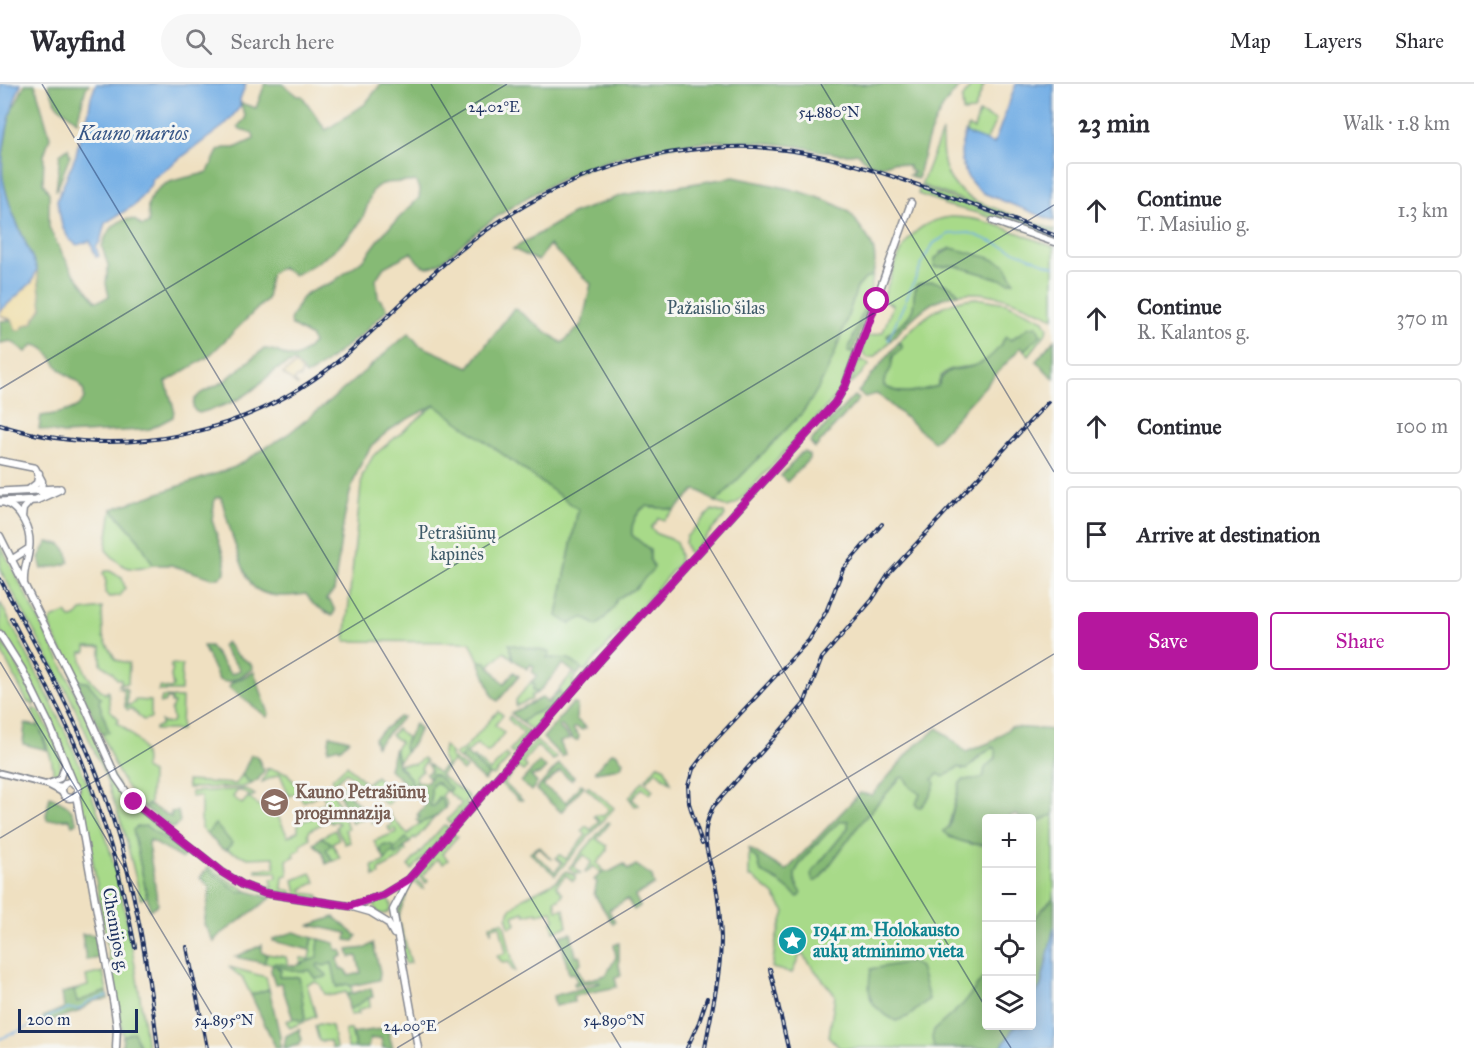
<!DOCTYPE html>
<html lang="en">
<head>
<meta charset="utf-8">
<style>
	body { margin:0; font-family:"IM FELL Great Primer",serif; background:#f7f7f7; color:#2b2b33 }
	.controls { position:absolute; right:18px; bottom:18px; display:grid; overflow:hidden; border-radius:6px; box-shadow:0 3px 15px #0003 }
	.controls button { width:54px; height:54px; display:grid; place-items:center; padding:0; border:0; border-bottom:2px solid #e1e1e2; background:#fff; color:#2b2b33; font:30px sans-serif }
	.scale { position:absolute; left:18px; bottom:15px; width:120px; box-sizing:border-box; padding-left:6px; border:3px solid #1b2f5e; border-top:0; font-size:16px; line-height:21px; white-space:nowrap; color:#1b2f5e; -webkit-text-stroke:4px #f6f6f2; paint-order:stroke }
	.stop { position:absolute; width:18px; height:18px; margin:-14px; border:4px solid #b5179e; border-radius:50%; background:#fff }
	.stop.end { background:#b5179e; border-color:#fff; box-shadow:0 2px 6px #0008 }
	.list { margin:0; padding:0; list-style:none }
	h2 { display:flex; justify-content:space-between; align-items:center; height:78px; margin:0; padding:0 24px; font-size:26px }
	h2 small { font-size:20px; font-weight:400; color:#7c7c81 }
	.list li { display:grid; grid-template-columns:39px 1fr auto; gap:18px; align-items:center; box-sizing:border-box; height:96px; margin:0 12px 12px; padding:0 12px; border:2px solid #e1e1e2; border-radius:6px }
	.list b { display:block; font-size:22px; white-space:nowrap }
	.list p { margin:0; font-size:20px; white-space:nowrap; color:#7c7c81 }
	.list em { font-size:20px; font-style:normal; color:#7c7c81 }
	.actions { display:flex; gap:12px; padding:18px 24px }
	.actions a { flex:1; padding:14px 0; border:2px solid #b5179e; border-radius:6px; text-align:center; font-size:21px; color:#b5179e }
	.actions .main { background:#b5179e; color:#fff }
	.icon { flex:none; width:33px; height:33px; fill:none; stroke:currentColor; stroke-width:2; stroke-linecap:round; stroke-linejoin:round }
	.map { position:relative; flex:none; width:1054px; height:964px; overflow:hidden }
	header { display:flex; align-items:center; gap:36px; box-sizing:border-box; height:84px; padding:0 30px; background:#fff; border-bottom:2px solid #e1e1e2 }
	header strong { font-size:28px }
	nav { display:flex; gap:33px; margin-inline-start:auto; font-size:21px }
	.search { width:420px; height:54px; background:#f7f7f7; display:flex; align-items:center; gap:15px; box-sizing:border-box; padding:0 21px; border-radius:33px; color:#7c7c81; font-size:22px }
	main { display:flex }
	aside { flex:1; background:#fff }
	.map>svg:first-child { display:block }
	.green { fill:#a8da89; stroke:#628474; stroke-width:1.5; fill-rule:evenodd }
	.forest { fill:#86ba75; stroke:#50746a; stroke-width:1.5 }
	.sand { fill:#eeda9e; stroke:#84847e; stroke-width:1.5 }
	.water { fill:#74afe5; stroke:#486fa2; stroke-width:1.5 }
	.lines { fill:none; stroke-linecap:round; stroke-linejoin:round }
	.stream { stroke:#74afe5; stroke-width:1.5 }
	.minor-casing { stroke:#858890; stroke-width:8 }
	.major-casing { stroke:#858890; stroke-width:9 }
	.highway-casing { stroke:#858890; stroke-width:10 }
	.minor { stroke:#fff; stroke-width:4.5 }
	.major { stroke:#fff; stroke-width:6 }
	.highway { stroke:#fff; stroke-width:7 }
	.rail-casing { stroke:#1b2f5e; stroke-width:4 }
	.rail { stroke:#f6f6f2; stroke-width:1.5; stroke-dasharray:4.5; stroke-linecap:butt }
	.route { stroke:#b5179e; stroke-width:8 }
	.ticks { fill:none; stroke:#1b2f5e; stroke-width:1.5; stroke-opacity:0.45 }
	.labels { text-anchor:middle; stroke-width:6; stroke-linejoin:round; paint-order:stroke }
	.park-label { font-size:18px; fill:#3e5a69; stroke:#f6f6f2 }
	.education-label { font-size:18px; font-weight:bold; fill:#785e54; stroke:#f6f6f2; text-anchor:start }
	.street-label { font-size:18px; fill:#1b2f5e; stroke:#f6f6f2 }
	.culture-label { font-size:18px; font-weight:bold; fill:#0d838f; stroke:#f6f6f2; text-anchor:start }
	.water-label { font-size:20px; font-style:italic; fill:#365586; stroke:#f6f6f2 }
	.ticks-label { font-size:15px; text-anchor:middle; fill:#1b2f5e; stroke:#f6f6f2; stroke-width:6; stroke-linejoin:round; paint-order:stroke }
</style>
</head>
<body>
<header>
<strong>Wayfind</strong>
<div class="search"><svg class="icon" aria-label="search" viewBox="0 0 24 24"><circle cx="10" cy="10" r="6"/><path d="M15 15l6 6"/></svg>Search here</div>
<nav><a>Map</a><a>Layers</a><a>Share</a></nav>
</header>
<main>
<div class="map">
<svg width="1054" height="964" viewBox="0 0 1054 964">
	<rect width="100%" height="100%" fill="#f6f6f2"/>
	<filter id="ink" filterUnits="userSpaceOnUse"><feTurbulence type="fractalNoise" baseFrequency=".0167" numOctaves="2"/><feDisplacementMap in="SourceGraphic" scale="12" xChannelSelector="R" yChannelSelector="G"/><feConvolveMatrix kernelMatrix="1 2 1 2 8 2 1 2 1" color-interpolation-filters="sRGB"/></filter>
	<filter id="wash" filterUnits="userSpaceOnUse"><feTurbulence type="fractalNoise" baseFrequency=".008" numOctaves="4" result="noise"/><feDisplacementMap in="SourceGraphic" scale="24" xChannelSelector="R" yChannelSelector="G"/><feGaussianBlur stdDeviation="1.35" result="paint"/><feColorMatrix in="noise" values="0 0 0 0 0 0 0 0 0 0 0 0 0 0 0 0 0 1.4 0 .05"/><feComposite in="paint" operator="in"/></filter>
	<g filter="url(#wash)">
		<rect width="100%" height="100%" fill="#efe0c1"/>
		<!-- green -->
		<path class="green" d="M972 0 984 1 974 27 963 28 962 15Z
			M979 29 996 36 986 57 965 50 968 43 974 45Z
			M942 48C941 80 945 100 975 117L1054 146V149L921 101Z
			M920 103 1054 152V156L978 129 944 121V119L918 110Z
			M950 133C985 132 1021 151 1054 163V234C1023 220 994 205 959 210 949 197 933 197 918 200 912 208 915 215 913 224 910 235 896 243 888 250L887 252 891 256 875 273 868 274C859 268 863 262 866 253L883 248 893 221 884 217 883 214C898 176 902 140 950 133ZM951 164 1010 198 956 182 936 183 941 168Z
			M873 191 870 209 848 267 854 269 840 305 833 316 737 419 728 423 716 418 802 329C831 290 841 250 857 204L865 195Z
			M976 214 1007 219 1044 236 1048 244 1046 249 1029 271 1024 266 1041 251 1018 250 1011 256 1004 255C1000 268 985 279 972 282 964 284 950 283 944 289 940 292 939 297 938 302 916 308 905 313 884 302V297L891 284 893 272 897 268 900 258 897 259C919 237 943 215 976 214Z
			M859 275 868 279 869 282 850 301Z
			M435 321 578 425 557 532 573 538 582 533 587 534 594 540 613 525 616 515 621 511 636 504 654 482 650 476V466L632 451C630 441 637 428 646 422L675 426 664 436 659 434 651 444 657 450 676 457 680 472 679 479 585 587 569 575 546 574 549 568 510 565 513 575 504 568 491 580 489 585 486 579 479 577 470 558 345 557 362 392 373 372Z
			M112 425 139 456 153 481C130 489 122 484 106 466Z
			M712 426 724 429 725 432 691 469 688 468 685 459 686 453Z
			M0 460 63 583 112 690 122 708 136 726 185 767 176 763 146 742 134 750 147 813 141 815 124 747 104 689 71 615 0 485Z
			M105 487H110L122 494 125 504 119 512 109 513 105 509 106 498 103 489Z
			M0 518C33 582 67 645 92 712 122 790 136 879 147 964H140L134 948 123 952 87 744 78 716 80 702 74 695 62 660 36 608 0 546Z
			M102 524 103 553 116 576 129 579 128 599 118 601 121 599V595H117L112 588 101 580V563H86V568H81C83 592 89 594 105 610L108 607 110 626 119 635 117 638C132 650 149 663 144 684L151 689 150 721 147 720 145 724 131 711 132 709C118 694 110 670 102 650L109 648 99 618 88 598 76 597 49 541 51 535 66 529 70 534C76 534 78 531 81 527Z
			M0 555 15 578 35 618 33 622 31 618 28 619 0 565Z
			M171 580 182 581 181 607H158L160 603 170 605 173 603 171 592 173 584H171Z
			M572 590 576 593 572 597 575 600 534 645H530L522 638 531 631 552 622 558 607 547 619Z
			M531 598 534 599 533 606 537 609 531 612 532 615 516 622V616Z
			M124 603 127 606V622L134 619 135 616 151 617V634L143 636 131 624 128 626 125 623 124 606 119 604Z
			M162 613 182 614 181 646H155V644L161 641V637L163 639H171L173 636 171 626 174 619H171V615H167L164 619H160Z
			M35 625 39 627C47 643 73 683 53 696 56 677 40 644 32 626Z
			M498 627 503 631 495 641 504 649 488 669 477 660 460 675 454 671 464 665Z
			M510 632 527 647 529 652 513 670 509 667 524 650 508 635Z
			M397 645 407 654 404 661 405 667H407L398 677 395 664 400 658 391 651Z
			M536 657 557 674 553 676 537 662 523 678 527 683 523 687 518 683 504 699 522 716H519L499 698Z
			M444 662 452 670 450 673 466 684 463 687 452 677 440 691 469 713 465 718 468 721 451 740 447 736 462 720 448 708 450 705 431 691 430 694 426 690 431 687 427 680 429 681 438 689 446 681 442 674Z
			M993 663 997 667 996 673 985 684 983 694 964 696 960 699 948 743 949 753 970 760 986 761V942H1032V741L1054 730V964H840L829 953 835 911 801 869 792 889 772 884 776 856 785 828 774 811 752 793H749V768L758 776 761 788 779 798 798 812H800L801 809C798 803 794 797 795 790 797 778 830 746 840 737H848V744L813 787 820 794 862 737 900 694 904 692 910 703 920 710 938 690H949L959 683 963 686C973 683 982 669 993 663ZM910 878 929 915 909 932 896 937 892 882Z
			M506 670 510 673 494 691H489L472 674 474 673 490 687Z
			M423 674 426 677 421 684 423 687 415 692 417 695 414 703 410 694 398 680H415Z
			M658 680 665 684 671 699 656 687 647 697 646 695Z
			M347 681 366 700 376 692 393 710 392 716 387 721 346 688 334 700 332 695Z
			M266 684 287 689 301 707 289 712 280 690 262 698 267 687Z
			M242 691 251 700 242 703 188 704 187 697 236 700Z
			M643 697 653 706 650 710 642 704 632 715 639 721 635 722 629 714Z
			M436 698 446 706 442 711 447 720 445 724 441 714 438 713 434 722H430L432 712 430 704Z
			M328 700 330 705 303 718 300 712Z
			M588 702 614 724 555 791 530 769 539 762 552 776 538 763 533 769 555 788 562 779 556 774 560 771 566 775 586 751 582 746 586 742 591 746 599 737 594 732 596 731 603 732 609 725 586 704Z
			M245 705 255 711 251 713 242 707H237L233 713 242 720 248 713 261 723 265 721 270 731 276 728 288 753 298 747V739L314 733V724L326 718 323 712 333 707 348 744 345 746 350 758 345 760 336 743 339 739 335 737 331 739 329 736 310 746 308 750 310 754 300 761 301 764 294 769 295 772 287 776 288 791 283 792 282 805 292 807V811L252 803V800L273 803 271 795 277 794 276 788H256V785L275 784 274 773 248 774 227 766 215 741 207 750 201 744V714L199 712 191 713V708Z
			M389 728 391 733 408 750 420 739 435 733 416 755 414 753 410 758 406 754 397 764 381 763 380 768 374 757 397 748 395 745 390 747 388 743 392 741 388 733 372 739 371 736Z
			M608 738 610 739 597 755 607 762V767L597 779 603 787 601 789 593 782 586 789 585 787 592 778 584 771 573 782 581 789 576 790 569 784Z
			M444 741 449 744 412 786 408 782Z
			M335 746 339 755 332 759 340 774 333 777 326 765 330 759 321 753Z
			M453 749 457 753 442 770 448 776 443 780 437 775 422 792 428 797 426 799 416 790Z
			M405 764 406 767 398 776 379 786 380 790 374 793 372 782 382 779 394 766 396 771Z
			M209 783 234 800 247 807 239 808 207 785Z
			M566 787 575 792V795L573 797 566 791 556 802 563 810 559 815 555 816 557 826 564 825 567 843 554 847 552 837 555 835 552 827 538 830 537 828 525 831 524 828 513 832 516 840 509 844 507 834 510 826 523 814 557 797Z
			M311 789 316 798 302 805 303 809 318 811 320 815 298 813 294 796Z
			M414 793 424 803 423 805 414 798 408 806 398 834 411 879 405 880C398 842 389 827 414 793Z
			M375 822a8 8 0 1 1 16 0a8 8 0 1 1-16 0Z
			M502 838 504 840 515 887 512 886 509 878 503 879 497 872 506 869 500 841 492 843 491 849 490 841Z
			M313 854 319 855 317 874 300 880 301 874 309 875Z
			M267 870 286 873 288 881 264 879Z
			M318 879H332L337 903 347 900 351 902 352 908 347 911 346 908 333 911 325 910 320 900 315 898 307 900 316 932 290 944 286 937 293 935 302 936 305 934 299 893H279L281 887 276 882 304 888Z
			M229 883 266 893 269 905 251 911 243 895Z
			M103 888 107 907 77 918 74 906 88 902 86 892Z
			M369 913 370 922 358 926 359 930 350 931 349 925 355 923Z
			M319 940 332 942 336 964H332L330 957H319L315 942Z
			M351 945 355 964H348L345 947Z"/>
		<!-- forest -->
		<path class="forest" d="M25 0H35L50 53 44 71 43 99 49 109V143L55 156 72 187 96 217 102 216 109 212 106 200 108 181 102 163C105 150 118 131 134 136 137 137 139 140 142 142L148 140C150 133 147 127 148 121 157 92 187 96 208 88L218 67 224 64H235L254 55 253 50 240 45 238 42 245 35V31L240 19 256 24 265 0H283L298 12H302L326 46 365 20 381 0H962C943 19 930 44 924 70 922 79 919 80 919 92L917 95 909 91 914 89 909 85V82L893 78 882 82 870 80 857 69C834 74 810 62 786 61 768 59 749 57 731 57 682 56 613 71 568 92 529 110 493 133 461 161 452 168 440 183 427 183 419 182 415 175 412 168L384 183 376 195 378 213 388 225 361 251 312 289 306 291 294 278C270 284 263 301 244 312 230 321 215 324 199 329L195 327 193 323 194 316 201 309 223 298 264 265C287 265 289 287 313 259L311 253 291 241 290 236 301 215 307 209 333 198 365 174 383 150 419 114 420 106 415 97C403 100 383 95 374 105 370 108 367 127 362 135 347 159 320 179 294 191L282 184C265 188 270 201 267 215L208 273 166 298 174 325 173 333 150 345 141 346 63 350 39 345 41 332C58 330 100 324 78 298 74 294 67 292 63 288 51 278 50 262 33 261L26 268 11 257 0 259V237L12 236 16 246 24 242 42 224 37 185 10 122 3 96 1 82 11 24 16 19Z
			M48 0H89L86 4 77 37 56 20Z
			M68 64 70 72 56 107 60 70Z
			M734 93C771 101 813 107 846 126 851 129 855 135 858 140 873 159 878 168 873 191L865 195 857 204C842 249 831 291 802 329L716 418C708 415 704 406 695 406L675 426 646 422C637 427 630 441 632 451L650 466V476L654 484 636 504 617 515 613 525 597 542C578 530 588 533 569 540L557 532 578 425 435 321C413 332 386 344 370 365 343 402 341 462 334 507L326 515 331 518 335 527 332 532 313 520 306 510C289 512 272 515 256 505 243 497 226 431 221 413L215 414 212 436 225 476V489L219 494H212L171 481H153L139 456 112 425 235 383 288 350 331 316 409 249 419 261 469 283 514 224 562 259 582 240 591 200 549 161 538 177 513 165 572 130 623 111Z
			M951 164 987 173 1005 180 1014 197 1010 198 956 182 934 183 935 174Z
			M932 197C942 199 953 201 959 210 930 213 910 236 891 256L887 252 888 250C896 243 910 235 913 224 915 215 912 208 918 200Z
			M874 208 853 268 850 269 848 267 870 209Z
			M1037 242 1041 251 1024 266 1021 263 934 358 880 312 876 310 865 313 858 308 898 259 902 260V264L893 272 891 284 884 297V302C903 313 917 307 938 302 947 278 957 289 976 281 990 276 999 265 1006 252L1011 256 1029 243Z
			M1054 255V295L1036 277Z
			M854 312 859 315 815 364 810 358Z
			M804 368 809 371V375L787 398 781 392 801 369Z
			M48 458 61 460 68 469 69 478C61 484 51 482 42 485L39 473Z
			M226 558 235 570 250 579 253 585C242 591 230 602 219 596L203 562H210L228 587 232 590 240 586C235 577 226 572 222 562Z
			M509 560 550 568 547 574 569 575 582 585 577 591 563 580 538 609 533 606 534 599 531 598 537 592 532 587 534 583 531 580 527 585 513 575Z
			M479 577 486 578 504 600 514 588 519 592 498 617 493 613Z
			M254 588 269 630 267 633 229 603 231 599Z
			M76 597 87 598 101 614 99 618 109 648 102 650Z
			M559 607 563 611 552 622 531 631 522 638 511 629 542 614 548 619Z
			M573 619 577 621 576 635 586 644 582 646 576 643 573 645 579 652 578 656H574L561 641 559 643 570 655 560 658 565 670 562 673 543 654Z
			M399 633H403L376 662 374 654Z
			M25 640 39 642 47 666 23 660Z
			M415 640 420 644 413 660 405 668 404 661Z
			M1011 643 1054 646V730L1032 741V734H1020L1016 730 1005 734H986V761C971 760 955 758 943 747L949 743 960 699 963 696 983 694 985 684 996 673V667L993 663 978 673 967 686 958 683 944 693 938 690 933 695 935 700 930 712 921 723H917L916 720 920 710 910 703 904 693 900 694 862 737 820 794 816 797H813L811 791 813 787 848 744V737H840C830 746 797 778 795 790 794 797 798 804 802 809L800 812 798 813 779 798 761 788 758 776 749 768V764L786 787 860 709 872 711 915 662 938 644 966 668 989 659Z
			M330 651 349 656 340 665 338 663 328 666Z
			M395 664 398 682 410 694 413 702 417 698H428L431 690 436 691 451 704 448 708 436 698 432 700C430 706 432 714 430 722H434L437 718 438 713 441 714 445 724 435 733 420 739 416 736 420 733 417 731 427 719 389 685Z
			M465 668 489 691 484 697 460 675Z
			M612 668 616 669 623 678 622 681 619 684 596 688 595 687Z
			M251 671 257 672 264 687 258 696 251 700 242 691Z
			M539 678 546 684 540 690 531 692 537 699 531 707 521 698Z
			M559 680 574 693 571 696 560 687 543 702 566 718 581 700 584 702 561 728 536 706Z
			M341 701 368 731 369 732 352 739 336 703Z
			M50 712C68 721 70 720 77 739L72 741 70 735 47 736 46 731Z
			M147 720 171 733V728L178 727 180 738 173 744 145 724Z
			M215 740 232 759 227 766 222 765 207 750Z
			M146 742 176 763 187 769 182 775 150 756 148 760 158 820 150 826 133 746 137 743Z
			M321 753 330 758V762L326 766 333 777 326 780 322 768 314 760Z
			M406 754 410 758 396 772 394 767 385 776 381 768V763L385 761 393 762 394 765Z
			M624 780 628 786 636 781 652 792 654 801 635 812 640 822 634 826 627 815 609 826 615 838 613 840 594 810 597 798 594 796 603 787 609 788Z
			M207 785 239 808 247 807 271 814 217 853 214 858 204 840 210 804 200 794Z
			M1054 813V843L1041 902 1032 916V837Z
			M334 833 357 852 354 857 346 856 347 849 310 841Z
			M294 848 313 854 310 866 273 857V855Z
			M571 849 576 872 580 871 581 879 577 882 583 897 606 891 616 873 614 861 619 859V881L621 891 615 893 617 903 573 912 574 918 555 922 553 912 600 899 599 897 575 902 574 899 577 898 575 889 569 890 560 852Z
			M82 850 98 851 99 874 86 876Z
			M319 855 335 859 336 865 342 867 343 872 338 874 340 885 346 886 349 892 361 889 357 872 350 873 348 866 366 864 373 859 380 888 379 896 351 902 347 900 337 903 332 879 324 882 318 880 317 882 327 891 326 893 316 895 310 886 300 888 276 882 281 887 279 893H299L305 934 302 936 293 935 281 899 275 900 271 887 272 881 275 879 295 882 317 874Z
			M262 861V869L267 870 264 879 235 873Z
			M910 878 920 883 929 915 909 932 896 937C869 923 866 914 871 885Z
			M986 890V942H1015L1001 964H934L932 954 934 946 963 920Z
			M371 904 373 913C364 914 358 923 349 925L347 911Z
			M269 905 280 952V964H276L251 911Z
			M74 906 77 918 107 907 108 915 94 917 77 928 46 938 43 933 64 924 62 909Z
			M387 944 393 964H383L381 954 370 955 368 964H355L353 949Z
			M299 945 302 956 299 961 284 964 286 952Z
			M134 948 140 964H122L123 952Z"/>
		<!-- sand -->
		<path class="sand" d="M37 185 42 224 32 239 24 242 21 246H16L12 236 0 231V227L32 198Z
			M296 280 302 287 300 294 298 293 294 296 298 302 283 290Z"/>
		<!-- water -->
		<path class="water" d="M0 0H21C10 25 0 67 3 94 8 126 25 156 37 185L32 198 0 227Z
			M96 0H246L240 15V23L225 41 151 96 152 99 135 121 105 139 100 158 96 163 99 172 96 173 90 157 77 161 69 155 62 142 57 116 76 71 82 42 88 31 91 13Z
			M1016 0H1054V137L983 109C963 95 956 73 965 49L994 60Z
			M1054 843V964H1001L1015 942H1032V917L1041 902Z"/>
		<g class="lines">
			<!-- stream -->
			<path class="stream" d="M888 256 925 173 934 159 949 150 970 149 1054 183
				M44 935 67 925H79L89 917 107 912
				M0 955 42 937"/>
		</g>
	</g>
	<g filter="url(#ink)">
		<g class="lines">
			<defs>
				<path id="minor" d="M0 689 48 701 63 709
					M46 700 60 695 65 680
					M51 701 63 702"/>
				<path id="major" d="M993 137 1054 158
					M0 377 35 384 42 397 41 408
					M27 407 37 399 39 389
					M3 418C21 424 32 447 29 465 28 476 23 487 24 498
					M22 434 23 425 31 416
					M0 452 82 616 116 693 133 718 222 788 243 801 264 809 349 822 370 828 388 839 394 850
					M11 476 28 465
					M0 550 22 585 50 642 74 700
					M62 706a8 8 0 1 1 16 0a8 8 0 1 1-16 0Z
					M76 711 114 922 117 943 116 964
					M350 822 383 811 406 797
					M418 964 393 826 409 795 592 585 835 319 845 302 911 119"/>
				<path id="highway" d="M0 408 57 405
					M0 418 36 416 60 405"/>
			</defs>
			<!-- minor casing -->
			<use href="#minor" class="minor-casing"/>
			<!-- major casing -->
			<use href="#major" class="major-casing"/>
			<!-- highway casing -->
			<use href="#highway" class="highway-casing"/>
			<!-- minor -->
			<use href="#minor" class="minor"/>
			<!-- major -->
			<use href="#major" class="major"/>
			<!-- highway -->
			<use href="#highway" class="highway"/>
			<defs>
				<path id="rail" d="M0 341C121 379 252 352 348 269 397 226 442 175 497 139 567 92 646 65 731 63 796 61 857 80 918 101 963 117 1009 134 1054 151
					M0 495C37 563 74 629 101 701 133 785 147 875 158 964
					M11 534C33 577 58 620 77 665 103 729 122 795 135 863
					M702 760 689 719 688 702 693 685 712 660 809 556 826 528 843 485 882 440
					M187 863 207 964
					M770 885 788 964
					M687 964 699 938 707 914
					M705 964C711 928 721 891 721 854 720 837 720 820 716 803 710 772 697 755 713 723L804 620 822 574 872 516 890 488 1048 318"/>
			</defs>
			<!-- rail casing -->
			<use href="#rail" class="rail-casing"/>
			<!-- rail -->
			<use href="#rail" class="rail"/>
		</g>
	</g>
	<g class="lines" filter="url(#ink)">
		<!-- route -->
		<path class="route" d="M134 718 222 788 243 801 264 809 349 822 383 811 409 795 603 573 835 319 845 302 877 217"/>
	</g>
	<!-- ticks -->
	<path class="ticks" d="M42 0 621 964M431 0 986 924M821 0 1054 388M0 305 507 0M0 578 232 964M0 754 1054 121M997 942 1011 964M397 964 1054 570"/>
	<!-- icons -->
	<defs>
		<symbol id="school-disc" viewBox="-11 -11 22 22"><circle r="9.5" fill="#8d6e63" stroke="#f6f6f2"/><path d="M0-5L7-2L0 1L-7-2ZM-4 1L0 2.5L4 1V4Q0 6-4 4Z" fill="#fff"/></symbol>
		<symbol id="sight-disc" viewBox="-11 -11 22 22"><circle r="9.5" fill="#0f9aa8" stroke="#f6f6f2"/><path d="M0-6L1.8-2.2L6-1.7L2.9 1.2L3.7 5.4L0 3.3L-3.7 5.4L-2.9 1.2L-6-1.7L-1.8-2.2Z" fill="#fff"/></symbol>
	</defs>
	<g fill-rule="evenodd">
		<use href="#school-disc" x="258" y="702" width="33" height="33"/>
		<use href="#sight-disc" x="776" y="840" width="33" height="33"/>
	</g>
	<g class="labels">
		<!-- park labels -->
		<g class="park-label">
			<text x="716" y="230">Pažaislio šilas</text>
			<text x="457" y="455">Petrašiūnų<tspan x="457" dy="21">kapinės</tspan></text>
		</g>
		<!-- education labels -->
		<g class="education-label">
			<text x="295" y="714">Kauno Petrašiūnų<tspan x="295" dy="21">progimnazija</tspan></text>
		</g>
		<!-- street labels -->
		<g class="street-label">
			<text transform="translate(116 846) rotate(80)" y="6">Chemijos g.</text>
		</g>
		<!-- culture labels -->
		<g class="culture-label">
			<text x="813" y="852">1941 m. Holokausto<tspan x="813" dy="21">aukų atminimo vieta</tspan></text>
		</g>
		<!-- water labels -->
		<g class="water-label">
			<text x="133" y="56">Kauno marios</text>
		</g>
	</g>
	<g class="ticks-label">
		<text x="494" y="28">24.02°E</text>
		<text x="829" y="33">54.880°N</text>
		<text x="224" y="941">54.895°N</text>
		<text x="614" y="941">54.890°N</text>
		<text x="410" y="947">24.00°E</text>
	</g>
</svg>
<div class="controls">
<button>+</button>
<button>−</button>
<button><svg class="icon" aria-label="locate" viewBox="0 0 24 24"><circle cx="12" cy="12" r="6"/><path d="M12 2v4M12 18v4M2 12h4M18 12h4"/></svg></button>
<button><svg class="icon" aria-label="layers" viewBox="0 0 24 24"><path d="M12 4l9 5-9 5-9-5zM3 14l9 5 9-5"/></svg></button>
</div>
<div class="scale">200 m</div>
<div class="stop" style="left:877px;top:217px"></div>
<div class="stop end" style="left:134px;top:718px"></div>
</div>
<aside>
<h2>23 min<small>Walk · 1.8 km</small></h2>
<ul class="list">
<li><svg class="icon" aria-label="ahead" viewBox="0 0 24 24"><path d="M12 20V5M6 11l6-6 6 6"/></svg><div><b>Continue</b><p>T. Masiulio g.</p></div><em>1.3 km</em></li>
<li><svg class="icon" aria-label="ahead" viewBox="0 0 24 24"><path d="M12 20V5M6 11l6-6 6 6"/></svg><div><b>Continue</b><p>R. Kalantos g.</p></div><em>370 m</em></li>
<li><svg class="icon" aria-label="ahead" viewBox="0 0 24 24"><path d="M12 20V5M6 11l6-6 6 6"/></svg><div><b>Continue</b></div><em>100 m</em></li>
<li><svg class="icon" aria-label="arrive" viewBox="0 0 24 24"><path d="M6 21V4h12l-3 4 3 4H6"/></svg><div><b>Arrive at destination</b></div></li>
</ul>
<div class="actions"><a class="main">Save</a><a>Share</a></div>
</aside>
</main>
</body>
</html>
